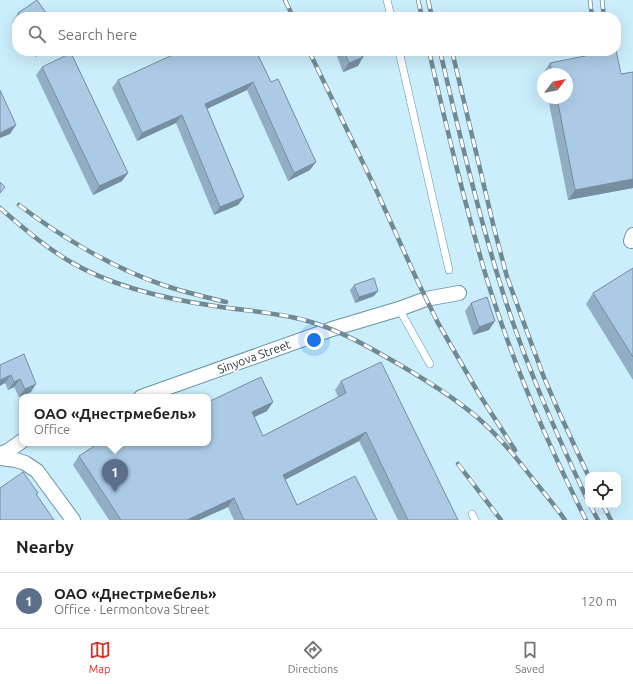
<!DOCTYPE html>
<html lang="en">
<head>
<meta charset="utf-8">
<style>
	body { margin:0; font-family:Ubuntu,sans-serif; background:#f2f2f2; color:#222 }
	.controls { position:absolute; right:12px; bottom:12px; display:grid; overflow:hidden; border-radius:8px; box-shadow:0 4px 16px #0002 }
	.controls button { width:36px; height:36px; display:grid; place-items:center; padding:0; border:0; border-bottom:1px solid #e0e0e0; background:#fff; color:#222; font:20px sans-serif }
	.compass { position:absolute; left:537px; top:68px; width:36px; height:36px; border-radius:50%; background:#fff; box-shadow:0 4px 16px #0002; rotate:58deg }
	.you { position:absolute; left:314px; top:340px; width:14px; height:14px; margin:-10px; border:3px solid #fff; border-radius:50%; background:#1a73e8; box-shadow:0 0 0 6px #1a73e833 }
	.badge { display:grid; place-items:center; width:26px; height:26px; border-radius:50%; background:#d93025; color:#fff; font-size:13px; font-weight:700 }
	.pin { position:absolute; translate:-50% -33px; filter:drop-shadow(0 1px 2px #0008) }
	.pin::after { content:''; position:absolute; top:21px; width:14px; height:12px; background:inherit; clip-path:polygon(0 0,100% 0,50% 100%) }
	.popup { position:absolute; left:19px; top:394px; width:192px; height:52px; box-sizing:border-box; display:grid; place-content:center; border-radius:8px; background:#fff; filter:drop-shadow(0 1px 3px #0005); font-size:13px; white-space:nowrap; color:#767676 }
	.popup b { font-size:15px; color:#222 }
	.popup::after { content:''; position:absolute; left:50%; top:100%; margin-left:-8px; border:8px solid transparent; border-top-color:#fff }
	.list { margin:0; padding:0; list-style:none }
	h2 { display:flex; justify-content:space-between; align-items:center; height:52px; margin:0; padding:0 16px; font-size:17px }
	h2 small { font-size:13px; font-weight:400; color:#767676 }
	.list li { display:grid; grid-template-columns:26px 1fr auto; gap:12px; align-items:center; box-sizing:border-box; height:56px; padding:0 16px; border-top:1px solid #e0e0e0 }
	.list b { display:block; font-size:15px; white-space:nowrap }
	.list p { margin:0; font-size:13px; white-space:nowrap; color:#767676 }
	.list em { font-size:13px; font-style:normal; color:#767676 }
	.icon { flex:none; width:22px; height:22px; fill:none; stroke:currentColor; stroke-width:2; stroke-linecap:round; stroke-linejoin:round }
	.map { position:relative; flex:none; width:633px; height:520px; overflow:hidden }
	.search { position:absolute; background:#fff; box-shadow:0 4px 16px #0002; left:12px; right:12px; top:12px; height:44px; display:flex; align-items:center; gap:10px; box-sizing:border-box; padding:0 14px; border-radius:16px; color:#767676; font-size:15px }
	.sheet { height:108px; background:#fff }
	nav { display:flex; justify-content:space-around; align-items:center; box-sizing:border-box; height:56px; border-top:1px solid #e0e0e0; background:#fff; font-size:11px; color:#767676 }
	nav a { display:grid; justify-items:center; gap:2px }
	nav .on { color:#d93025 }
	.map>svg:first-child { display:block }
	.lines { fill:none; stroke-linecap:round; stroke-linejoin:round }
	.lane-casing { stroke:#6a94a4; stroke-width:8 }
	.street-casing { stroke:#6a94a4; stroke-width:16 }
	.lane { stroke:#fff; stroke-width:7 }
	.street { stroke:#fff; stroke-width:14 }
	.rail-casing { stroke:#708993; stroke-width:4.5 }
	.rail { stroke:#fff; stroke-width:3; stroke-dasharray:9; stroke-linecap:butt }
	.wall { fill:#92aec5 }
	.shaded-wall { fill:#778da0 }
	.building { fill:#aacae5; stroke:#778da0 }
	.labels { text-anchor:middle; stroke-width:3.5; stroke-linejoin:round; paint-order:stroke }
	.street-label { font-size:12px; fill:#283940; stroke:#fff }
</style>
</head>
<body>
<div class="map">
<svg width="633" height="520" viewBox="0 0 633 520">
	<rect width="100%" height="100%" fill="#caeefc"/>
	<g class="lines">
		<defs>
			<path id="lane" d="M387 0 391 17
				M399 51 449 270
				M399 309 430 364
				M472 514 475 520"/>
			<path id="street" d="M631 241 633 235
				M141 397 332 329 399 309 426 299 459 293
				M0 454 8 451 22 441
				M0 458 16 460 25 463 37 471 73 520"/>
		</defs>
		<!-- lane casing -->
		<use href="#lane" class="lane-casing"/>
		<!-- street casing -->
		<use href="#street" class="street-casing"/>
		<!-- lane -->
		<use href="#lane" class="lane"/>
		<!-- street -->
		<use href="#street" class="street"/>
		<defs>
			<path id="rail" d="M285 0 293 17
				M418 0 422 17
				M428 0 432 17
				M590 0 592 17
				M602 0 604 17
				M309 51 378 194 417 280 438 323 479 394 515 450
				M429 51C447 129 465 206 488 283 513 363 548 445 586 520
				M440 51C458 128 476 204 499 280 522 356 554 429 588 501
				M452 51 494 228 507 277 543 375 558 410 588 475
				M19 205C61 237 113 268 163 285 184 292 205 297 226 302
				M0 208C22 227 44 246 69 261 113 287 165 299 215 306 245 311 275 312 304 320 334 328 360 342 386 357 418 375 450 394 478 418 500 437 518 460 536 483 546 495 556 507 565 520
				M458 464 501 520
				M590 505 598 520
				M603 505 611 520"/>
		</defs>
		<!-- rail casing -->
		<use href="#rail" class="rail-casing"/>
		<!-- rail -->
		<use href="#rail" class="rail"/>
	</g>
	<!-- wall -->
	<path class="wall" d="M18 13 49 17H17V29L12 22Z
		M32 51H44L36 57Z
		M256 51 310 170 288 181 247 90 207 109 244 197 238 205 214 215 176 123 137 141 112 88 118 80Z
		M335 51H361L363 57 358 66 343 72Z
		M550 63 621 74 633 72V188L568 200 548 98H567V74H543V73Z
		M42 67 128 173 122 181 93 195 36 75Z
		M633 269V380L586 304 593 293Z
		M354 285 374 296 355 303 350 290Z
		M471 303 489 330 473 335 465 311Z
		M24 354 31 392 19 397 14 387 8 390 5 383Z
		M341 381 458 520H398L359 441 285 480 297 505 377 520H234L228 507 199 520H109L73 465 79 456 118 444 273 402 267 411 254 417 263 436 338 397 335 390Z"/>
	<!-- shaded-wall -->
	<path class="shaded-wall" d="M40 51H44L36 57Z
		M363 57 358 66 343 72 349 63Z
		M253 82 247 90 200 112 205 104Z
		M182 115 176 123 137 141 142 133Z
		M16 125 10 134 0 138V133Z
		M316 162 310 170 288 181 294 173Z
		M128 173 122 181 93 195 99 186Z
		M633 179V188L568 200 575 190Z
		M244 197 238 205 214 215 220 207Z
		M378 291 374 296 355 303 359 297Z
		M495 321 489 330 473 335 479 327Z
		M11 375 5 383 0 386V380Z
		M20 379 14 387 8 390 14 382Z
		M36 384 31 392 19 397 25 389Z
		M273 402 267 411 246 421 252 412Z
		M366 432 359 441 277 484 283 475Z
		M234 498 228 507 199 520H187Z"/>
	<!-- building -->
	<path class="building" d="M37 0 49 17H20L18 13Z
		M616 50 621 74 633 72V179L575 190 557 98H567V74H552L550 63 610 51H616Z
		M181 51H256L271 82 278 79 316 162 294 173 253 82 205 104 244 197 220 207 182 115 142 133 118 80Z
		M344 51H361L363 57 349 63Z
		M71 53 128 173 99 186 42 67Z
		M0 90 16 125 0 133Z
		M0 182 5 187 0 193Z
		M633 268V357L593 293Z
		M374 278 378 291 359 297 354 285Z
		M487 297 495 321 479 327 471 303Z
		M24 354 36 384 25 389 20 379 14 382 11 375 0 380V365Z
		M381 362 458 520H408L366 432 283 475 297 505 355 476 377 520H244L234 498 187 520H121L79 456 99 443H117L118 444 121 443H208V402L261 377 273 402 252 412 263 436 346 393 341 381Z
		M23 472 38 493 36 494 54 520H0V488Z"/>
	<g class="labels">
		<!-- street labels -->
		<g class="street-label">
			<text transform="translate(254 357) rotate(-20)" y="4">Sinyova Street</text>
		</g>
	</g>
</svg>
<div class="controls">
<button><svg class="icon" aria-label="locate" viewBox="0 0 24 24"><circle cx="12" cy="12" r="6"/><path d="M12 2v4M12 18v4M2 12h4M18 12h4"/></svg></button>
</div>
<svg class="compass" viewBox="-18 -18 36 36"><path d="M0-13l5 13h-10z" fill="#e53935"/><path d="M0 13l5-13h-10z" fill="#767676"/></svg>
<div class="you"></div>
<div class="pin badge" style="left:115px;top:492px;background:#5c6f8a">1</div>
<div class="popup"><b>ОАО «Днестрмебель»</b>Office</div>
<div class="search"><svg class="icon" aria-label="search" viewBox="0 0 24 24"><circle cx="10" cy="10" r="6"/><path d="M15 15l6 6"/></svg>Search here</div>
</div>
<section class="sheet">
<h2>Nearby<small></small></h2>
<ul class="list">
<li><span class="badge" style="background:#5c6f8a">1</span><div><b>ОАО «Днестрмебель»</b><p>Office · Lermontova Street</p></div><em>120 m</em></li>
</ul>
</section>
<nav>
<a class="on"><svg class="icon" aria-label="map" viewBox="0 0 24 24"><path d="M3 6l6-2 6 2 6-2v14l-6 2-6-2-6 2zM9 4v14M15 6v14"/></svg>Map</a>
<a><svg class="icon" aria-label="directions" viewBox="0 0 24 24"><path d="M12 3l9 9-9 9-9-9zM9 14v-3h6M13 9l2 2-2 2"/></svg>Directions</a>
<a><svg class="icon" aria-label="saved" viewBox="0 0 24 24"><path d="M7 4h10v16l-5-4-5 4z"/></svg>Saved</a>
</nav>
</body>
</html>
